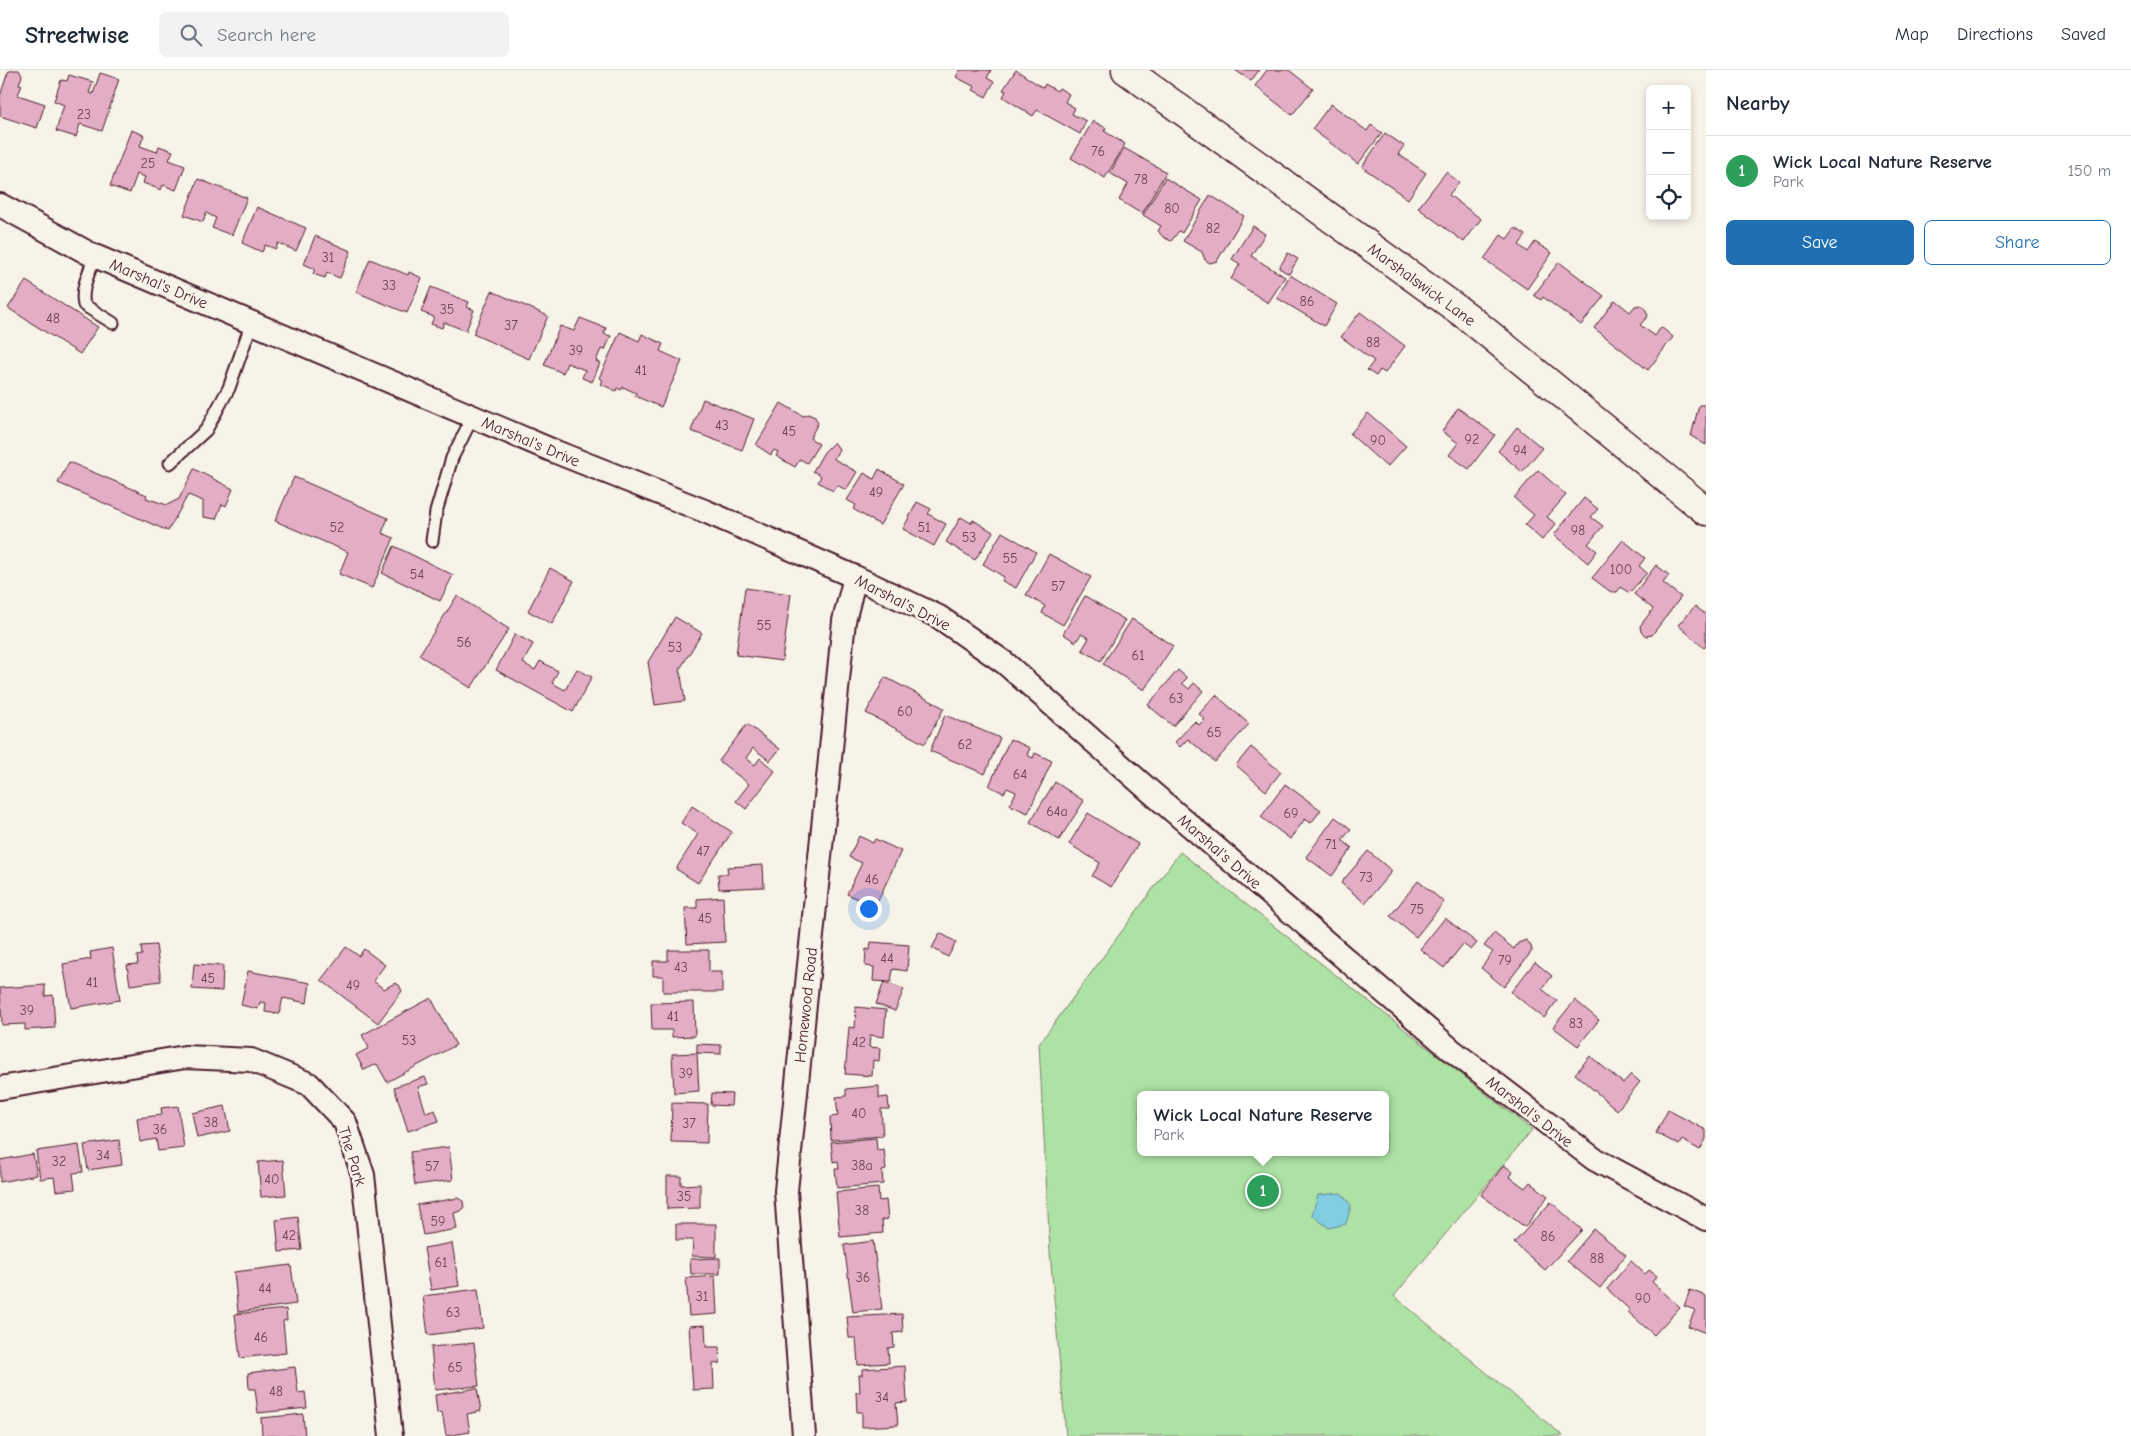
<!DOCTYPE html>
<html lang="en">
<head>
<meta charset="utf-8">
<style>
	body { margin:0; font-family:"Comic Neue",sans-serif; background:#f2f2f3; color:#1f2937 }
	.controls { position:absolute; right:15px; top:15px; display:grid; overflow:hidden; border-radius:8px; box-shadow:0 2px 8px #0003 }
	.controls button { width:45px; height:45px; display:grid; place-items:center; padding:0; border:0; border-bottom:1px solid #e0e1e3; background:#fff; color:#1f2937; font:25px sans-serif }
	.you { position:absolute; left:868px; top:838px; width:18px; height:18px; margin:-12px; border:4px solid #fff; border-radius:50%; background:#1a73e8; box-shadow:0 0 0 8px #1a73e833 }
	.badge { display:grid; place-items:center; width:32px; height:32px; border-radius:50%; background:#1f6fb2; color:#fff; font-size:16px; font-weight:700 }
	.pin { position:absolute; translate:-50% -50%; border:2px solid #fff; box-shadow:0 1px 5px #0006 }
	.popup { position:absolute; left:1137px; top:1021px; width:252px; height:65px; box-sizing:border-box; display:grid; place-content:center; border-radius:8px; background:#fff; filter:drop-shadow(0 1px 4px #0005); font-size:16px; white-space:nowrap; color:#747a83 }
	.popup b { font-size:19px; color:#1f2937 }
	.popup::after { content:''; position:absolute; left:50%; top:100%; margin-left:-10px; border:10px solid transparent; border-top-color:#fff }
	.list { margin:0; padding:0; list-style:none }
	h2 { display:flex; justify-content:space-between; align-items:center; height:65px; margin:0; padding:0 20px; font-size:21px }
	h2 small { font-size:16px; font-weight:400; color:#747a83 }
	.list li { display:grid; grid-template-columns:32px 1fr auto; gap:15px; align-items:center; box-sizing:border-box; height:70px; padding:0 20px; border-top:1px solid #e0e1e3 }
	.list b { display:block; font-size:19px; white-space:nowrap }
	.list p { margin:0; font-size:16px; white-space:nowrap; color:#747a83 }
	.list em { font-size:16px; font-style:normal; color:#747a83 }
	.actions { display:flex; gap:10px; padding:15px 20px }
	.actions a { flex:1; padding:11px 0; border:1px solid #1f6fb2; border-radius:8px; text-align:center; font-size:18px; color:#1f6fb2 }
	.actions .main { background:#1f6fb2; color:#fff }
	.icon { flex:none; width:28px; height:28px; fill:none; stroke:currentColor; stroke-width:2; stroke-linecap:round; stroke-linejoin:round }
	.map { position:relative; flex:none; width:1706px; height:1366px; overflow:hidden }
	header { display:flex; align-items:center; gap:30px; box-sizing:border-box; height:70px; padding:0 25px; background:#fff; border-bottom:1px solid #e0e1e3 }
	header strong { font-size:24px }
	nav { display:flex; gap:28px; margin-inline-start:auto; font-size:18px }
	.search { width:350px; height:45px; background:#f2f2f3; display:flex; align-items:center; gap:12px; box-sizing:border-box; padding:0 18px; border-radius:8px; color:#747a83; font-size:19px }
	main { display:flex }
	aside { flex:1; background:#fff }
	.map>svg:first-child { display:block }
	.green { fill:#ade2a5; stroke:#7c8068; fill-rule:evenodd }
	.water { fill:#81cde1; stroke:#6b8798 }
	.building { fill:#e3adc6; stroke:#4a1f2b }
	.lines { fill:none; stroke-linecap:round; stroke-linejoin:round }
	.lane-casing { stroke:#4a1f2b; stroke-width:15 }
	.street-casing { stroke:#4a1f2b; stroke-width:26 }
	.secondary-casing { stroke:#4a1f2b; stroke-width:31 }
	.lane { stroke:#f7f3e8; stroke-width:11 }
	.street { stroke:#f7f3e8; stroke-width:22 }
	.secondary { stroke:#f7f3e8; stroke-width:28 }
	.labels { text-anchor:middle; stroke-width:5; stroke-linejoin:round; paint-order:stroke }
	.number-label { font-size:14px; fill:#704252 }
	.street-label { font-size:16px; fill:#4a1f2b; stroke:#f7f3e8 }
</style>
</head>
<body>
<header>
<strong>Streetwise</strong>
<div class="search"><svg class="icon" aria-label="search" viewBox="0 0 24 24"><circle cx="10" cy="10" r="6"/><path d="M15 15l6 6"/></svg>Search here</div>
<nav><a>Map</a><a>Directions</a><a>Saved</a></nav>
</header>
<main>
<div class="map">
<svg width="1706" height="1366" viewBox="0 0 1706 1366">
	<rect width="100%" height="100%" fill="#f7f3e8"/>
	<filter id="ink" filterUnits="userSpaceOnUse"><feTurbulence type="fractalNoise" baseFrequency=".02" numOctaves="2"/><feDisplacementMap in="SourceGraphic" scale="10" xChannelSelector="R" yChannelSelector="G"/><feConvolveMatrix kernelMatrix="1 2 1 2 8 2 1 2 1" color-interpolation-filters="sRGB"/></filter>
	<g filter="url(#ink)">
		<!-- green -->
		<path class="green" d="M1180 782 1532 1060 1394 1226 1563 1366H1066L1050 1182 1039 974ZM1140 1025H1386V1082H1140Z"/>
		<!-- water -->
		<path class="water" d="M1341 1123 1351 1135 1346 1154 1329 1158 1312 1145 1318 1125Z"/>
		<!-- building -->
		<path class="building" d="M12 0H19L22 6 19 14 22 15 18 25 45 34 37 58 0 46V26L8 2Z
			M960 0H991L987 8 994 12 986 27 973 20 975 17 956 7Z
			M1016 0 1043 18 1045 14 1057 21 1059 18 1069 24 1065 32 1075 38 1072 44 1086 51 1080 64 1037 40 1033 46 1003 27 1006 21 1003 20Z
			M1235 0H1259L1251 11Z
			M1267 0H1289L1313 19 1292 45 1255 16Z
			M100 3 119 9 102 61 80 54 76 67 56 61 64 35 54 31 61 10 67 11 69 5 93 12 89 23 93 24Z
			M1331 34 1367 61 1371 55 1382 63 1358 94 1312 59Z
			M1093 51 1106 58 1104 61 1125 74 1105 108 1071 88Z
			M131 60 144 65 140 76 157 82 159 76 173 81 169 90 185 96 176 120 163 115 161 120 143 113 145 107 137 104 130 123 110 116Z
			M1385 63 1404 76 1398 84 1426 103 1408 129 1362 97Z
			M1124 78 1166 102 1142 144 1119 130 1128 114 1110 103Z
			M1446 102 1459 112 1449 125 1481 149 1464 172 1418 138Z
			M1165 108 1202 130 1182 163 1179 161 1171 171 1163 167 1158 161 1161 156 1143 145Z
			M198 109 247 128 232 165 212 158 216 148 206 143 203 152 184 145Z
			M1210 125 1244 146 1217 191 1210 193 1205 190 1202 182 1183 171Z
			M257 137 306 158 296 181 278 173 276 179 265 175 262 182 242 173Z
			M1253 156 1265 164 1251 186 1285 207 1268 233 1231 209 1240 194 1232 189Z
			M1515 158 1526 165 1519 175 1528 182 1535 172 1552 183 1527 219 1484 189 1501 165 1507 169Z
			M315 166 351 181 340 208 327 203 325 208 313 204 315 199 304 194Z
			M1288 183 1298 189 1289 204 1279 198Z
			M370 189 408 205 409 202 422 208 407 243 356 222Z
			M1559 192 1604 226 1581 255 1543 227 1541 230 1534 225Z
			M1290 205 1337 234 1324 256 1277 228Z
			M26 211 98 257 80 284 8 238Z
			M431 217 469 232 467 237 474 240 466 261 444 252 442 258 431 254 434 247 421 242Z
			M492 221 548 246 529 289 473 264Z
			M1615 230 1630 242 1635 236 1640 235 1645 238 1648 246 1640 255 1655 266 1661 257 1673 267 1648 300 1594 258Z
			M1360 242 1405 276 1385 303 1380 300 1376 306 1367 300 1374 291 1341 267Z
			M580 248 606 258 604 264 611 266 605 280 601 279 596 291 600 293 592 312 582 308 585 300 567 293 563 303 544 295 560 256 574 261Z
			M620 262 639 271 642 264 663 274 660 281 682 291 661 337 635 326 636 323 623 317 621 320 617 318 616 321 601 314 603 310 599 308Z
			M703 329 754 349 742 380 691 361Z
			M781 333 803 346 808 344 815 347 818 353 810 368 819 374 807 393 800 389 795 397 776 386 778 382 774 380 771 385 756 375Z
			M1699 335H1706V375L1691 366Z
			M1458 338 1495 365 1469 399 1449 385 1458 373 1442 361Z
			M1368 343 1406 376 1387 397 1350 364Z
			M1517 357 1542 378 1522 402 1498 381Z
			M834 372 839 379 834 389 857 402 846 420 837 415 833 421 818 412 821 406 813 401 824 382Z
			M69 392 147 425 146 428 167 435 179 429 194 399 233 419 226 436 222 434 216 449 203 447V431L188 425 168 461 58 413Z
			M879 399 904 414 880 455 853 439 856 435 847 430 864 403 874 409Z
			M1538 400 1566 425 1547 447 1556 454 1542 470 1525 455 1534 445 1514 428Z
			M294 407 388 448 382 463 394 468 372 518 339 504 348 482 275 451Z
			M1584 428 1598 439 1591 447 1603 456 1588 474 1597 481 1588 493 1554 465Z
			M917 432 931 439 928 444 946 454 934 476 903 459Z
			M961 447 971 453 973 450 993 462 975 490 946 472Z
			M1002 462 1036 482 1016 518 1002 511 1004 507 983 494Z
			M1623 470 1645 488 1639 496 1647 503 1629 523 1621 517 1617 522H1611L1592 508Z
			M394 476 453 505 440 531 382 503Z
			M1049 484 1091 507 1063 555 1042 543 1045 536 1026 525Z
			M1656 495 1669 505 1663 513 1681 527 1652 565 1646 566 1641 562 1640 556 1653 539 1634 524Z
			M550 498 574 511 552 554 528 541Z
			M745 518 791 524 782 591 736 585Z
			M457 526 509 559 471 618 419 585Z
			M1085 526 1125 550 1101 591 1082 580 1089 568 1081 564 1076 572 1063 564Z
			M1695 536 1706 545V576L1704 578 1678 555Z
			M675 547 702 563 680 599 685 631 655 635 648 592Z
			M1132 549 1173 576 1144 620 1103 594Z
			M515 564 533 574 523 593 535 600 540 591 558 601 552 613 565 620 577 599 592 607 573 642 496 600Z
			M1178 600 1187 608 1182 613 1189 619 1194 613 1203 621 1173 656 1148 635Z
			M885 607 944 638 925 674 866 643Z
			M1216 625 1249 654 1215 692 1188 669 1180 677 1175 672 1195 651 1199 655 1205 649 1199 644Z
			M945 645 1000 668 985 704 930 681Z
			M747 654 780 679 770 691 753 678 746 688 755 695 760 688 775 701 746 739 736 731 749 714 719 691Z
			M1010 669 1030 678 1027 685 1033 688 1035 683 1052 691 1028 743 1010 735 1016 722 1007 718 1004 723 989 716Z
			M1251 677 1281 702 1266 721 1236 695Z
			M1055 712 1084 731 1059 770 1030 752Z
			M1285 714 1321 740 1311 753 1305 749 1290 769 1261 747Z
			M692 736 732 762 698 813 676 799 698 764 681 753Z
			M1088 743 1138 774 1111 817 1092 806 1100 793 1069 774Z
			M1335 747 1351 759 1342 770 1352 778 1332 806 1306 787Z
			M859 766 873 773 875 769 901 781 875 837 847 824 862 793 849 787Z
			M1368 781 1392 801 1365 833 1341 813Z
			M763 795 764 817 719 819 718 804H728L727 797Z
			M1418 811 1444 832 1416 867 1390 846Z
			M723 827 725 872 687 874 685 838H697V829Z
			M1445 848 1477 873 1471 880 1463 874 1444 898 1420 879Z
			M940 863 956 872 948 887 932 878Z
			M1494 863 1514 879 1518 873 1526 870 1531 876 1532 881 1504 917 1481 898 1493 882 1484 876Z
			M871 872 909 875 907 901 893 899 891 912 873 911 874 897 865 896 866 879 870 880Z
			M156 875 161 911 130 915 127 895 138 894 137 886 142 885 141 876Z
			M346 877 359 886 364 879 385 895 373 911 384 919 395 913 399 915 402 921 378 953 321 910Z
			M112 878 120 930 71 938 63 894 91 889 90 882Z
			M668 880H709V902H722V922H663V906H653V891H668Z
			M1535 892 1552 906 1542 919 1557 931 1544 948 1511 922Z
			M194 894 223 896 222 921 192 919Z
			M248 901 310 913 307 933 283 928 279 944 265 942 266 933 260 932 258 939 241 935Z
			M884 912 904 919 895 941 876 934Z
			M45 915V926L53 925 55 958 25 960V954L2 955 0 918Z
			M431 928 456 975 387 1012 377 994 364 1000 356 985 369 978 362 965Z
			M1575 930 1599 950 1578 976 1553 957Z
			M694 932 695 966 672 967V960H652L651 933Z
			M856 937 886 940 884 967 870 965 869 977 880 978 879 991 873 990 872 1006 845 1004 849 957 855 958Z
			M697 974 721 975V984L697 983Z
			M697 983 699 1021 674 1023 672 984Z
			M1590 986 1623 1013 1631 1004 1640 1012 1617 1040 1575 1004Z
			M425 1007 428 1014 418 1017 426 1043 435 1040 439 1051 408 1061 394 1017Z
			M879 1016V1028L888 1027 889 1039H881L883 1066 831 1070 830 1047 838 1046 836 1027 846 1026V1019Z
			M712 1023 732 1024 731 1036 711 1035Z
			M672 1033 708 1034 707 1073 671 1072Z
			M178 1036 184 1078 158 1081 156 1069 140 1072 137 1048 162 1045 161 1038Z
			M225 1036 230 1061 197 1068 192 1043Z
			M1668 1040 1706 1060V1069L1700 1080 1682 1070 1679 1075 1656 1063Z
			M876 1068 877 1080 884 1079 886 1100 882 1101 883 1114 837 1118 835 1099H839L838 1091 833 1092 831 1072Z
			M119 1070 122 1095 88 1100 84 1075Z
			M79 1075 83 1102 73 1103 75 1119 56 1121 54 1107 40 1109 36 1081Z
			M449 1077 453 1110 415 1115 410 1082Z
			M33 1084 37 1105 0 1112V1090Z
			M283 1090 286 1125 261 1127 258 1092Z
			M1504 1095 1513 1102 1510 1107 1525 1118 1530 1112 1548 1126 1525 1157 1481 1125Z
			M667 1106H681V1115L700 1114V1138L667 1139Z
			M878 1118 879 1131 886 1130 888 1149 882 1150 883 1163 840 1167 836 1122Z
			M458 1128 463 1131 464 1138 461 1141 454 1143 457 1159 423 1165 417 1135Z
			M1551 1132 1582 1160 1545 1200 1514 1173Z
			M298 1147 302 1180 279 1182 276 1150Z
			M676 1154H716V1187L692 1186 693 1170H676Z
			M1594 1159 1626 1185 1600 1218 1567 1191Z
			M873 1171 882 1239 853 1242 844 1175Z
			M452 1173 459 1216 431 1220 424 1178Z
			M720 1188V1204H691L690 1189Z
			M1631 1191 1645 1204 1649 1200 1657 1206 1652 1212 1680 1237 1654 1265 1628 1242 1630 1240 1607 1219Z
			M291 1195 296 1234 238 1242 234 1202Z
			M715 1206 717 1244 689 1246 686 1208Z
			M478 1219 483 1258 428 1265 423 1226Z
			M1690 1220 1706 1226V1263L1688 1256 1695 1240 1684 1236Z
			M286 1239 287 1250 283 1251 286 1283 240 1288 235 1244Z
			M902 1244 903 1262 893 1263 894 1277 888 1278 889 1293 858 1295 856 1268H849L847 1247Z
			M705 1255 706 1277H719L720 1293 713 1294 714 1319 693 1320 689 1256Z
			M474 1273 479 1316 435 1320 431 1277Z
			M905 1296 907 1332 896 1333 898 1355 862 1357V1342H857L856 1322H860L859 1305H862V1299Z
			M295 1297 298 1323 305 1322 307 1338 258 1343 255 1319H249L248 1303Z
			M477 1318 481 1341 467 1344 470 1362 446 1366 442 1342 437 1343 435 1325Z
			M303 1344 305 1366H262L261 1348Z"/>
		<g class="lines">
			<defs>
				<path id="lane" d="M95 186C90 201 80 219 84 235L113 253
					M170 393 206 360 229 318 252 252
					M432 471 436 442 452 388 473 346"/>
				<path id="street" d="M0 135 90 184 556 382 707 442 855 507 939 547 1005 593 1151 722 1454 982 1594 1089 1706 1149
					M0 1018 185 987 251 990 309 1014 345 1052 363 1105 391 1366
					M804 1366 786 1121 844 551 855 507"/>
				<path id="secondary" d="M1126 0 1468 247 1706 441"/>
			</defs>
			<!-- lane casing -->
			<use href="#lane" class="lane-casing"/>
			<!-- street casing -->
			<use href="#street" class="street-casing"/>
			<!-- secondary casing -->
			<use href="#secondary" class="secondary-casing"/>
			<!-- lane -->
			<use href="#lane" class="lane"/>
			<!-- street -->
			<use href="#street" class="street"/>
			<!-- secondary -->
			<use href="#secondary" class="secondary"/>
		</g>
	</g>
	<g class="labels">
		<!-- number labels -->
		<g class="number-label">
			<text x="84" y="49">23</text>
			<text x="1098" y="86">76</text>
			<text x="148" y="98">25</text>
			<text x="1141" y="114">78</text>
			<text x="1172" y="143">80</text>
			<text x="1213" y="163">82</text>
			<text x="328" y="192">31</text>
			<text x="389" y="220">33</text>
			<text x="1307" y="236">86</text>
			<text x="447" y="244">35</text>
			<text x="53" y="253">48</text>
			<text x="511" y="260">37</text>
			<text x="1373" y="277">88</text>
			<text x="576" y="285">39</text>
			<text x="641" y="305">41</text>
			<text x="722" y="360">43</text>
			<text x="789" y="366">45</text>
			<text x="1472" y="374">92</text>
			<text x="1378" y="375">90</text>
			<text x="1520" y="385">94</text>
			<text x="876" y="427">49</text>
			<text x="337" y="462">52</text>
			<text x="924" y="462">51</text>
			<text x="1578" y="465">98</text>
			<text x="969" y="472">53</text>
			<text x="1010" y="493">55</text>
			<text x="1621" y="504">100</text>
			<text x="417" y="509">54</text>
			<text x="1058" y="521">57</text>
			<text x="764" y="560">55</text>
			<text x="464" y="577">56</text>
			<text x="675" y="582">53</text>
			<text x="1138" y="590">61</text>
			<text x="1176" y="633">63</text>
			<text x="905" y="646">60</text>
			<text x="1214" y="667">65</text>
			<text x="965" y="679">62</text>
			<text x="1020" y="709">64</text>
			<text x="1057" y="746">64a</text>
			<text x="1291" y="748">69</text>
			<text x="1331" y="779">71</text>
			<text x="703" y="786">47</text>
			<text x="1366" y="812">73</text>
			<text x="872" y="814">46</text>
			<text x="1417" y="844">75</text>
			<text x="705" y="853">45</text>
			<text x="887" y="893">44</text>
			<text x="1505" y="895">79</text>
			<text x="681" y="902">43</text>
			<text x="208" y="913">45</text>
			<text x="92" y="917">41</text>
			<text x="353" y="920">49</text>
			<text x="27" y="945">39</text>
			<text x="673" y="951">41</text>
			<text x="1576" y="958">83</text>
			<text x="409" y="975">53</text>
			<text x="859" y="977">42</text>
			<text x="686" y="1008">39</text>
			<text x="859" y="1048">40</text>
			<text x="211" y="1057">38</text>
			<text x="689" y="1058">37</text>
			<text x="160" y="1064">36</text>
			<text x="103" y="1090">34</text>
			<text x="59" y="1096">32</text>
			<text x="862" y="1100">38a</text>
			<text x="432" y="1101">57</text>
			<text x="272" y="1114">40</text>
			<text x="684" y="1131">35</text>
			<text x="862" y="1145">38</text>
			<text x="438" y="1156">59</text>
			<text x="289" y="1170">42</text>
			<text x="1548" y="1171">86</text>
			<text x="1597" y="1193">88</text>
			<text x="441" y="1197">61</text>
			<text x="863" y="1212">36</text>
			<text x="265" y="1223">44</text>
			<text x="702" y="1231">31</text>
			<text x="1643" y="1233">90</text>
			<text x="453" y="1247">63</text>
			<text x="261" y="1272">46</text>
			<text x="455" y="1302">65</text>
			<text x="276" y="1326">48</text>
			<text x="882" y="1332">34</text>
		</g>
		<!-- street labels -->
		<g class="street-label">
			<text transform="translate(159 213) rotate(23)" y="6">Marshal's Drive</text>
			<text transform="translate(1422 214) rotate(36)" y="6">Marshalswick Lane</text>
			<text transform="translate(531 371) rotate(23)" y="6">Marshal's Drive</text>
			<text transform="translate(903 532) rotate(27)" y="6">Marshal's Drive</text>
			<text transform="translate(1220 781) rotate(41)" y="6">Marshal's Drive</text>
			<text transform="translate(805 935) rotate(-84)" y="6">Homewood Road</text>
			<text transform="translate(1530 1041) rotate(38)" y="6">Marshal's Drive</text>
			<text transform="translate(353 1086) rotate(73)" y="6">The Park</text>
		</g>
	</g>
</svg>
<div class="controls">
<button>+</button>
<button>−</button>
<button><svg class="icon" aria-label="locate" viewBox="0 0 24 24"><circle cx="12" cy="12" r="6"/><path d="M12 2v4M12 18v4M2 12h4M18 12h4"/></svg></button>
</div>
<div class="you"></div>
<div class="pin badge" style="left:1263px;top:1121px;background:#2e9e5b">1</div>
<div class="popup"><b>Wick Local Nature Reserve</b>Park</div>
</div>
<aside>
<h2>Nearby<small></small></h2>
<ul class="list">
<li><span class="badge" style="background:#2e9e5b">1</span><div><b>Wick Local Nature Reserve</b><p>Park</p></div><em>150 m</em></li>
</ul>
<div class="actions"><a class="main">Save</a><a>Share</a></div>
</aside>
</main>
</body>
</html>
